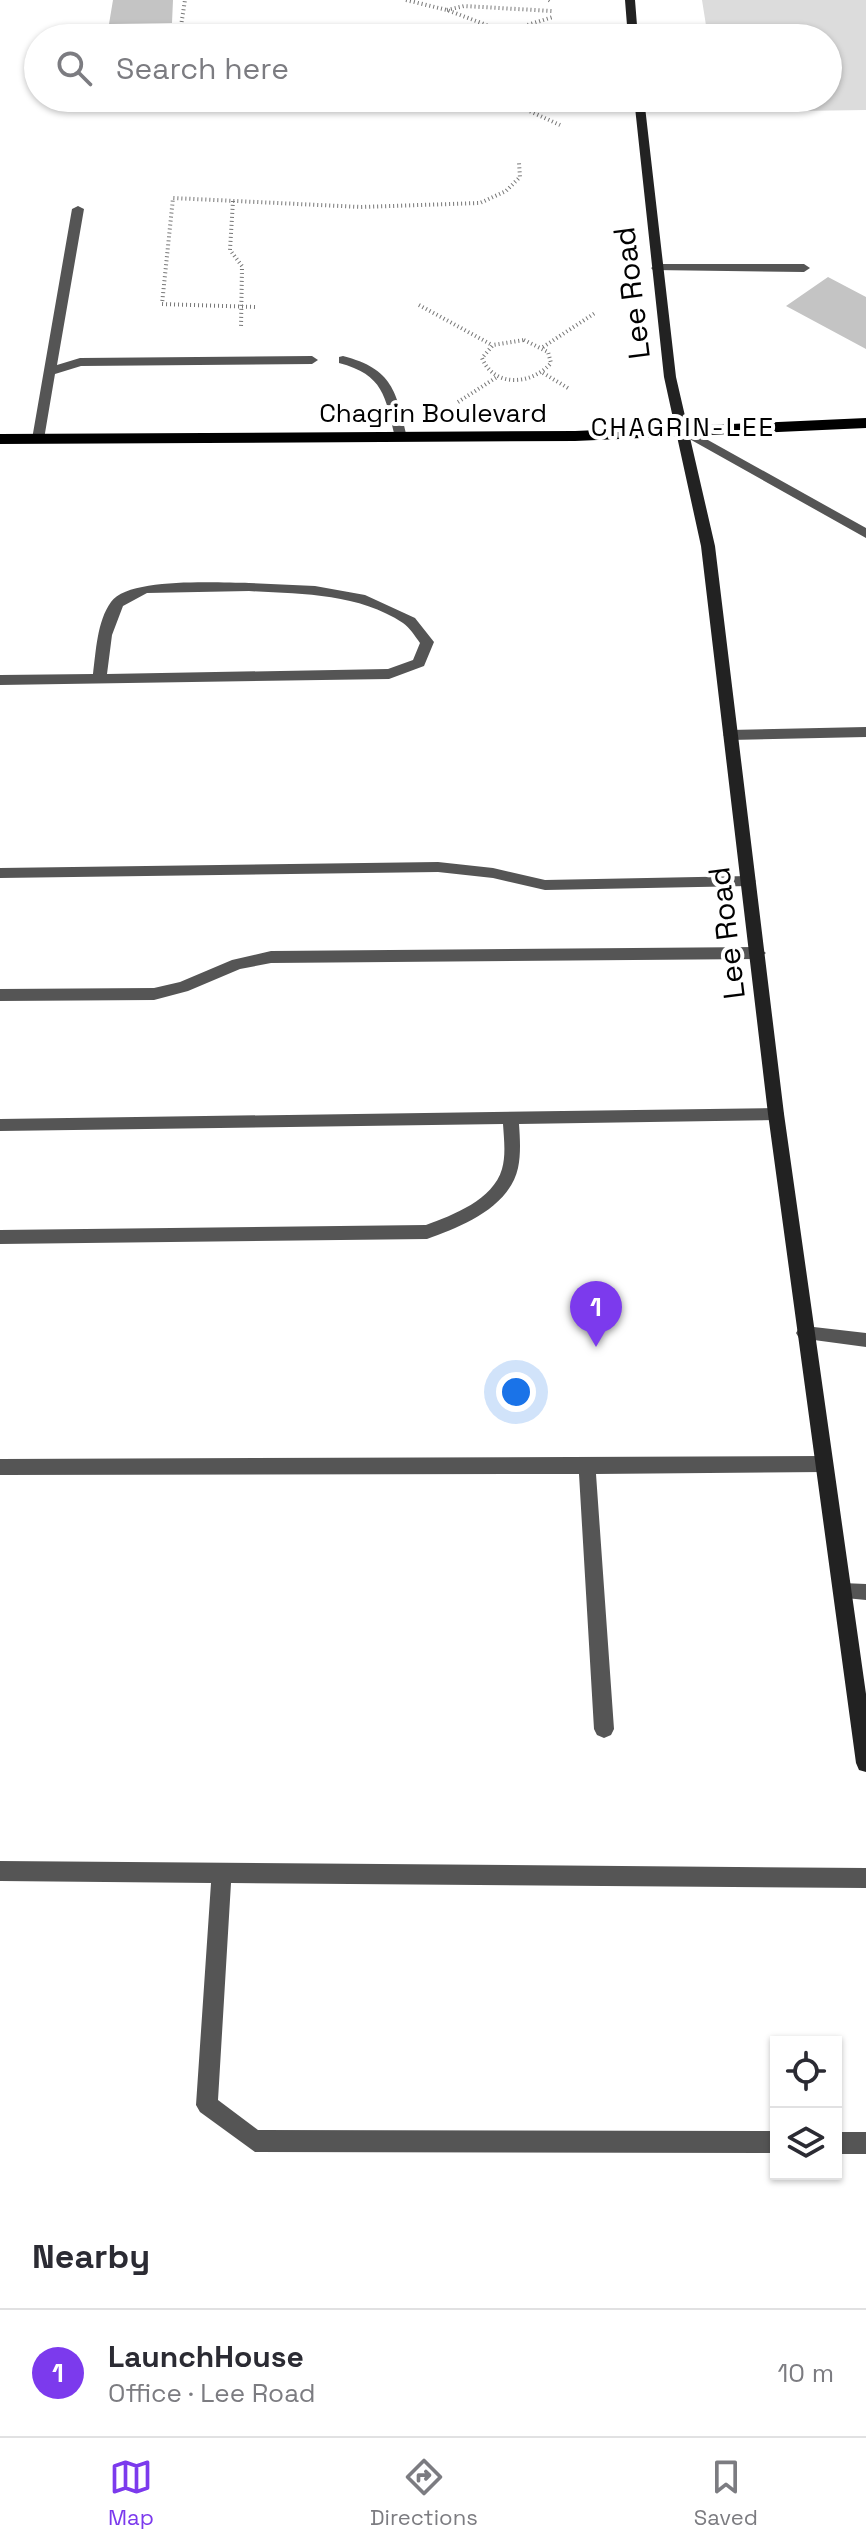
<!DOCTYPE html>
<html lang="en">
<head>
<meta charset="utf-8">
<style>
	body { margin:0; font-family:"Space Grotesk",sans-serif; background:#f7f7f7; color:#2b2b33 }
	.controls { position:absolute; right:24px; bottom:24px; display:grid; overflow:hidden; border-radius:0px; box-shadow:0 2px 6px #0004 }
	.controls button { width:72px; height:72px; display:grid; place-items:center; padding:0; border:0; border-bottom:2px solid #e1e1e2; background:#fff; color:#2b2b33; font:40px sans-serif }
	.you { position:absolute; left:516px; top:1392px; width:28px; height:28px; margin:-20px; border:6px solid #fff; border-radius:50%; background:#1a73e8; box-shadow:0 0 0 12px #1a73e833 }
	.badge { display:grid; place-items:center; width:52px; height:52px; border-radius:50%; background:#7c3aed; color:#fff; font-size:26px; font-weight:700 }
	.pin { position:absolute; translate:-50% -66px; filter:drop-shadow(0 2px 4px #0008) }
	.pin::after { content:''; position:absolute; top:42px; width:28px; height:24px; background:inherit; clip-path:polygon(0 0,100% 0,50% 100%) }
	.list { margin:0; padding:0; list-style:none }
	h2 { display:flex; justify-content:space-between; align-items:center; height:104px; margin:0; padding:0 32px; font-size:34px }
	h2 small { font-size:26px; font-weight:400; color:#7c7c81 }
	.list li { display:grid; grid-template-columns:52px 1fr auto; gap:24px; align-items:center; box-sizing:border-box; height:128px; padding:0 32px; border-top:2px solid #e1e1e2 }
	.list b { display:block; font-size:30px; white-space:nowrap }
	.list p { margin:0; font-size:26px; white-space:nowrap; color:#7c7c81 }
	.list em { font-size:26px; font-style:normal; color:#7c7c81 }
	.icon { flex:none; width:44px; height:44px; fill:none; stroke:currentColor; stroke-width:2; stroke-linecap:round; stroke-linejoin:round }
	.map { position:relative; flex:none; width:866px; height:2204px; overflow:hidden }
	.search { position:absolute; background:#fff; box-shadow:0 2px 6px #0004; left:24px; right:24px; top:24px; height:88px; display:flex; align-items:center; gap:20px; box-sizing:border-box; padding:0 28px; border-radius:44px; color:#7c7c81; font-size:30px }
	.sheet { height:232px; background:#fff }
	nav { display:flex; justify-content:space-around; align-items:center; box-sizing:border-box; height:112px; border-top:2px solid #e1e1e2; background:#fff; font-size:22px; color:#7c7c81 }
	nav a { display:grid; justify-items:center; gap:4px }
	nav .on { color:#7c3aed }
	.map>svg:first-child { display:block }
	.green { fill:#dcdcdc }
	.building { fill:#c4c4c4 }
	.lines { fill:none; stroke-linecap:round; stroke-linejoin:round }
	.path { stroke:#777; stroke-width:4; stroke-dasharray:1 3; stroke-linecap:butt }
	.service { fill:#555; fill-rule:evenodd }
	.minor { fill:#555; fill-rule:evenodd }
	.secondary { fill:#222; fill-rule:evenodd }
	.primary { fill:#000; fill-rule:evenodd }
	.labels { text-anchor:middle; stroke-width:8; stroke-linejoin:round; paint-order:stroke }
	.far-street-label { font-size:26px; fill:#000; stroke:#fff }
	.far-neighbourhood-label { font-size:26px; letter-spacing:2px; fill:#000; stroke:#fff }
	.street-label { font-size:30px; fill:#000; stroke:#fff }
</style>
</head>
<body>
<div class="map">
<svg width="866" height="2204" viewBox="0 0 866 2204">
	<rect width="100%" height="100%" fill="#fff"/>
	<!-- green -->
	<path class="green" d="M702 0H866V110L720 112 718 98H828V38H708Z"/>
	<!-- building -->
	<path class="building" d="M113 0H173L172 23 109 24Z
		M828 277 866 297V349L786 306Z"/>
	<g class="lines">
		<!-- path -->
		<path class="path" d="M406 0 447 10 505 32 553 17
			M549 0 552 2
			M447 10 464 6 552 11
			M181 26 185 0
			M349 38 364 30H416
			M501 98 560 125
			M233 201 230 250 242 266 241 328
			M419 305 492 345
			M255 307 162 304 173 198 361 207 480 203 506 191 520 177 519 163
			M524 340 548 352 551 363C532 385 494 388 482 358L493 345Z
			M543 347 595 313
			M543 373 568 388
			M458 402 497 377"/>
		<!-- service -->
		<path class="service" d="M78 206 84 209 57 365 80 358 312 356 318 360 312 364 81 366 55 374 44 439 38 443 34 442 32 439 72 209Z
			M657 264H804L810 268 804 272 653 270 651 268Z
			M343 356C393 369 396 391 407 437L405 440 401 441 395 437C385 396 384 375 339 363V357Z
			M249 583 315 586 365 595 415 618 434 642 424 666 389 679 0 685V675L93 674C96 652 97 621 111 602 129 577 218 583 249 583ZM249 591C301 594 358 593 403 623 410 628 415 636 420 643L413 660 388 669 107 674 112 635 123 606 147 593Z
			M866 727V737L730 740 723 735 730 730Z
			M438 862 493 868 545 880 749 876 756 881 749 886 545 890 493 878 438 872 0 878V868Z
			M758 947 766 953 758 959 271 963 240 969 188 991 154 1000 0 1001V989L154 988 180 982 232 960 271 951Z
			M776 1108 782 1110 784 1114 782 1118 776 1120 519 1124C520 1138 521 1154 518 1168 509 1208 461 1227 427 1239L0 1244V1230L426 1225C453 1215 493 1200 502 1169 506 1155 504 1139 503 1124L0 1131V1119Z
			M824 1456 830 1458 833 1464 830 1470 824 1472 596 1474 614 1729 611 1735 604 1738 597 1735 594 1729 579 1474 0 1475V1459Z
			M842 1583 866 1584V1600L835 1597 833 1591 835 1585Z
			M0 1861 866 1868V1888L231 1883 218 2100 258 2130 776 2131V2153L255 2152 200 2112 196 2105 211 1883 0 1881Z
			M836 2132H866V2154H836Z"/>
		<!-- minor -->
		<path class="minor" d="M681 425 866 528V538L677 432V426Z
			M805 1326 866 1333V1347L799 1338 796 1333 799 1328Z"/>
		<!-- secondary -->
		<path class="secondary" d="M625 0H635L638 38H628Z
			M634 98H644L676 377 715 546 784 1114 866 1694V1772L859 1770 856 1763 768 1114 701 546 664 377Z"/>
		<!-- primary -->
		<path class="primary" d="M866 418V428L575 441 0 444V434L575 431Z"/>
	</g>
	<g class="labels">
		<!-- far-street labels -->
		<g class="far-street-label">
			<text x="433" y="422">Chagrin Boulevard</text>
		</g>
		<!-- far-neighbourhood labels -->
		<g class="far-neighbourhood-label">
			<text x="683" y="436">CHAGRIN-LEE</text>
		</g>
		<!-- street labels -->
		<g class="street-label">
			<text transform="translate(632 293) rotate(-97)" y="10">Lee Road</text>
			<text transform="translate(727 933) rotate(-97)" y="10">Lee Road</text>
		</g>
	</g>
</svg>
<div class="controls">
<button><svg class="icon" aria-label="locate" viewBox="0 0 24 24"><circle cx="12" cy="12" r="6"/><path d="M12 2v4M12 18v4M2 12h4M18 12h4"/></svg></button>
<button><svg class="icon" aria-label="layers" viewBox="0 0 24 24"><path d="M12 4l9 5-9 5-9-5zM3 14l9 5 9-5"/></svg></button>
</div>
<div class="you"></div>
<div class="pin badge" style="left:596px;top:1347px">1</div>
<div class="search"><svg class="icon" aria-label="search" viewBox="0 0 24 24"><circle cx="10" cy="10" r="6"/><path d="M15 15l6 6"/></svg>Search here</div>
</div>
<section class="sheet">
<h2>Nearby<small></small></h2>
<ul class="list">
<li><span class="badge">1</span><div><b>LaunchHouse</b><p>Office · Lee Road</p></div><em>10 m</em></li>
</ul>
</section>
<nav>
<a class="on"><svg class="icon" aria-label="map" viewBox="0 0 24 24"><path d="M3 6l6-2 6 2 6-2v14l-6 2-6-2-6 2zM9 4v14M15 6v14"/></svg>Map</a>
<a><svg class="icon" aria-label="directions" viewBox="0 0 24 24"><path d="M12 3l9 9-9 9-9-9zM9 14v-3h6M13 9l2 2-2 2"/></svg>Directions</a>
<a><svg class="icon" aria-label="saved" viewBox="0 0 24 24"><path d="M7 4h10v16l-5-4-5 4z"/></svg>Saved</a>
</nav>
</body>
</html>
